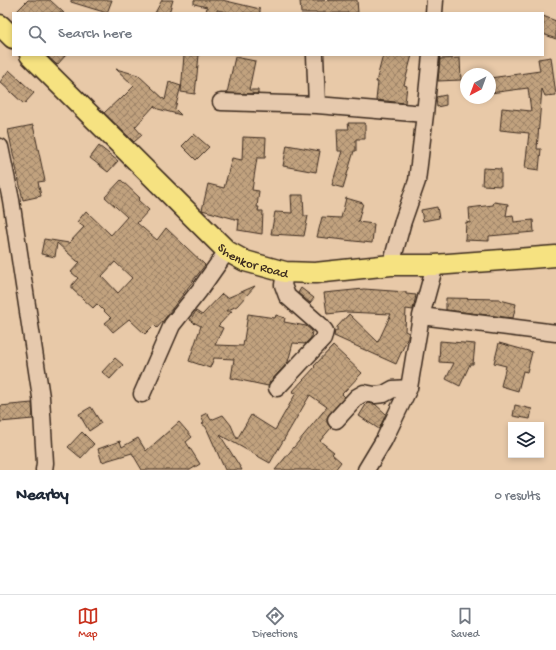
<!DOCTYPE html>
<html lang="en">
<head>
<meta charset="utf-8">
<style>
	body { margin:0; font-family:"Gochi Hand",sans-serif; background:#f6f6f7; color:#1f2937 }
	.controls { position:absolute; right:12px; bottom:12px; display:grid; overflow:hidden; border-radius:0px; box-shadow:0 2px 6px #0003 }
	.controls button { width:36px; height:36px; display:grid; place-items:center; padding:0; border:0; border-bottom:1px solid #e0e1e3; background:#fff; color:#1f2937; font:20px sans-serif }
	.compass { position:absolute; left:460px; top:68px; width:36px; height:36px; border-radius:50%; background:#fff; box-shadow:0 2px 6px #0003; rotate:221deg }
	.list { margin:0; padding:0; list-style:none }
	h2 { display:flex; justify-content:space-between; align-items:center; height:52px; margin:0; padding:0 16px; font-size:17px }
	h2 small { font-size:13px; font-weight:400; color:#747a83 }
	.icon { flex:none; width:22px; height:22px; fill:none; stroke:currentColor; stroke-width:2; stroke-linecap:round; stroke-linejoin:round }
	.map { position:relative; flex:none; width:556px; height:470px; overflow:hidden }
	.search { position:absolute; background:#fff; box-shadow:0 2px 6px #0003; left:12px; right:12px; top:12px; height:44px; display:flex; align-items:center; gap:10px; box-sizing:border-box; padding:0 14px; border-radius:0px; color:#747a83; font-size:15px }
	.sheet { height:124px; background:#fff }
	nav { display:flex; justify-content:space-around; align-items:center; box-sizing:border-box; height:56px; border-top:1px solid #e0e1e3; background:#fff; font-size:11px; color:#747a83 }
	nav a { display:grid; justify-items:center; gap:2px }
	nav .on { color:#c8321e }
	.map>svg:first-child { display:block }
	.building { fill:url(#building-cross-hatch); stroke:#3b2a1e; fill-rule:evenodd }
	.lines { fill:none; stroke-linecap:round; stroke-linejoin:round }
	.minor-casing { stroke:#3b2a1e; stroke-width:19 }
	.major-casing { stroke:#3b2a1e; stroke-width:23 }
	.minor { stroke:#e6c9ad; stroke-width:16 }
	.major { stroke:#f6e281; stroke-width:20 }
	.labels { text-anchor:middle; stroke-width:4; stroke-linejoin:round; paint-order:stroke }
	.street-label { font-size:13px; fill:#3b2a1e; stroke:#e6c9ad }
</style>
</head>
<body>
<div class="map">
<svg width="556" height="470" viewBox="0 0 556 470">
	<defs>
		<pattern id="building-cross-hatch" width="8" height="8" patternUnits="userSpaceOnUse"><rect width="8" height="8" fill="#c1a27e"/><path d="M0 0l8 8M0 8l8-8" fill="none" stroke="#9e8467"/></pattern>
	</defs>
	<rect width="100%" height="100%" fill="#e8c9a8"/>
	<filter id="ink" filterUnits="userSpaceOnUse"><feTurbulence type="fractalNoise" baseFrequency=".025" numOctaves="2"/><feDisplacementMap in="SourceGraphic" scale="8" xChannelSelector="R" yChannelSelector="G"/><feConvolveMatrix kernelMatrix="1 2 1 2 8 2 1 2 1" color-interpolation-filters="sRGB"/></filter>
	<g filter="url(#ink)">
		<!-- building -->
		<path class="building" d="M28 0H50L64 13H15Z
			M71 0H112L107 13 71 2Z
			M162 0H173L169 13H155Z
			M194 0H222L260 9V13H232L217 10V13H206L207 7 194 4Z
			M357 0 358 13H301L300 1Z
			M543 16 556 21V39L543 34Z
			M46 55H66L57 65Z
			M184 55H199L195 94 181 92Z
			M383 55H412L404 85 407 86 405 103 376 100 378 82H376Z
			M235 57 255 61 249 90H258V94L227 93Z
			M551 57 556 95 545 96 542 89 537 149H541L539 170 525 168 529 133 500 130 502 108 531 111 528 88 490 93V78L540 71 538 59Z
			M460 58 461 80 438 81 440 59Z
			M116 69 138 75 165 100 169 82 181 86 175 109 181 115 158 109 154 106 135 127 142 135 134 142 104 113 119 99 120 100 134 86Z
			M9 70 34 93 24 104 0 82Z
			M446 95V105L437 107 436 97Z
			M348 123H365V139H356V151H354L343 188 332 185 342 151H338L337 129H349Z
			M33 125 45 181 38 182 41 196 23 200 8 130Z
			M194 134 209 147 196 160 182 146Z
			M243 137 266 138 265 158H257L252 190 259 191 257 207H259L258 211H263L262 234 238 230 239 220 202 210 208 184 224 188 232 158 242 160Z
			M287 145 320 151 316 172 283 166Z
			M99 146 118 161 108 172 90 158Z
			M483 168 501 169V186L482 185Z
			M121 180 140 198 138 200 149 210 137 223 157 240 166 228 205 265 163 321 157 328 154 325 145 334 129 319 113 332 105 323 111 318 97 304 93 308 72 289V285L78 278 71 272 80 262 77 261 57 243 55 257 41 254 44 239 69 243 84 227 77 222 86 211 111 235 127 217 105 197ZM115 262 132 278 118 293 102 276Z
			M291 195H303L304 216H308L304 236 271 234 275 212 292 213Z
			M346 198 363 203 358 222 374 224 372 243 317 237 322 217 341 218Z
			M494 202 508 204 506 216 513 215 514 222 533 220 534 232 489 236V241L465 240 466 222 470 223 469 208 493 205Z
			M437 207 439 218 423 221 421 210Z
			M255 286 237 306 226 311H232L218 326 223 328 215 345 243 346 248 314 275 318 276 315 285 318 284 322 306 326 312 331 311 338 305 344 293 343 288 362 270 382 268 386 231 378 234 359 214 358 210 368 189 361 201 326 195 323 194 324 195 323 190 320 196 311 202 315 222 294 227 298Z
			M301 288 314 298 310 303 298 293Z
			M364 289 406 292V294L416 295 413 310 406 309 405 331 409 333 408 337 396 364 334 336 335 331H337V327L349 314 378 342 391 314 346 312 327 314 324 293Z
			M446 298 500 299V300L516 304 513 318H512L446 310Z
			M440 341 475 344 473 364H470L460 386 446 379 454 363 439 362Z
			M499 343 532 352 527 372 523 371 518 391 501 386 506 366 494 363Z
			M333 346 362 373 342 394 345 397 329 414 327 418V422L331 428 320 441 334 452 332 454 341 462 335 470H275L327 407 310 395 270 463 220 435 242 470H225L206 427 202 424 204 423 201 416 207 413 211 420 223 415 231 425 237 439 251 415 275 430 296 393 292 392 315 367 314 366Z
			M115 358 123 365 110 379 102 372Z
			M32 403 33 419 0 422V406Z
			M367 403 375 404 386 414 379 429 359 416Z
			M515 405 532 409 530 419 513 416Z
			M91 407 101 423 89 431 79 414Z
			M179 422 192 437 186 442 200 464 190 470H142L132 453 102 462 98 449 120 441 122 447 138 438 146 451Z
			M82 432 94 444 81 458 68 447Z"/>
		<g class="lines">
			<defs>
				<path id="minor" d="M434 13 435 0
					M315 55 317 105
					M221 102 317 105 425 114
					M0 147 11 200 41 397 45 463 44 470
					M391 265 403 221 417 181 425 114 431 55
					M421 316 556 333
					M277 388 323 339 325 331 320 325 287 296 283 285 285 272
					M142 394 172 325 199 291 227 251
					M336 420 357 397 364 393 375 395 384 394 393 389 409 388
					M366 470 384 440 409 388 421 316 435 265"/>
				<g id="major">
					<path d="M0 25 13 38"/>
					<path id="s1" d="M30 55 227 251 245 261 285 272 315 273 391 265H435L556 256"/>
				</g>
			</defs>
			<!-- minor casing -->
			<use href="#minor" class="minor-casing"/>
			<!-- major casing -->
			<use href="#major" class="major-casing"/>
			<!-- minor -->
			<use href="#minor" class="minor"/>
			<!-- major -->
			<use href="#major" class="major"/>
		</g>
	</g>
	<g class="labels">
		<!-- street labels -->
		<g class="street-label">
			<text dy="5" stroke="none"><textPath href="#s1" startOffset="306">Shenkor Road</textPath></text>
		</g>
	</g>
</svg>
<div class="controls">
<button><svg class="icon" aria-label="layers" viewBox="0 0 24 24"><path d="M12 4l9 5-9 5-9-5zM3 14l9 5 9-5"/></svg></button>
</div>
<svg class="compass" viewBox="-18 -18 36 36"><path d="M0-13l5 13h-10z" fill="#e53935"/><path d="M0 13l5-13h-10z" fill="#747a83"/></svg>
<div class="search"><svg class="icon" aria-label="search" viewBox="0 0 24 24"><circle cx="10" cy="10" r="6"/><path d="M15 15l6 6"/></svg>Search here</div>
</div>
<section class="sheet">
<h2>Nearby<small>0 results</small></h2>
<ul class="list">
</ul>
</section>
<nav>
<a class="on"><svg class="icon" aria-label="map" viewBox="0 0 24 24"><path d="M3 6l6-2 6 2 6-2v14l-6 2-6-2-6 2zM9 4v14M15 6v14"/></svg>Map</a>
<a><svg class="icon" aria-label="directions" viewBox="0 0 24 24"><path d="M12 3l9 9-9 9-9-9zM9 14v-3h6M13 9l2 2-2 2"/></svg>Directions</a>
<a><svg class="icon" aria-label="saved" viewBox="0 0 24 24"><path d="M7 4h10v16l-5-4-5 4z"/></svg>Saved</a>
</nav>
</body>
</html>
